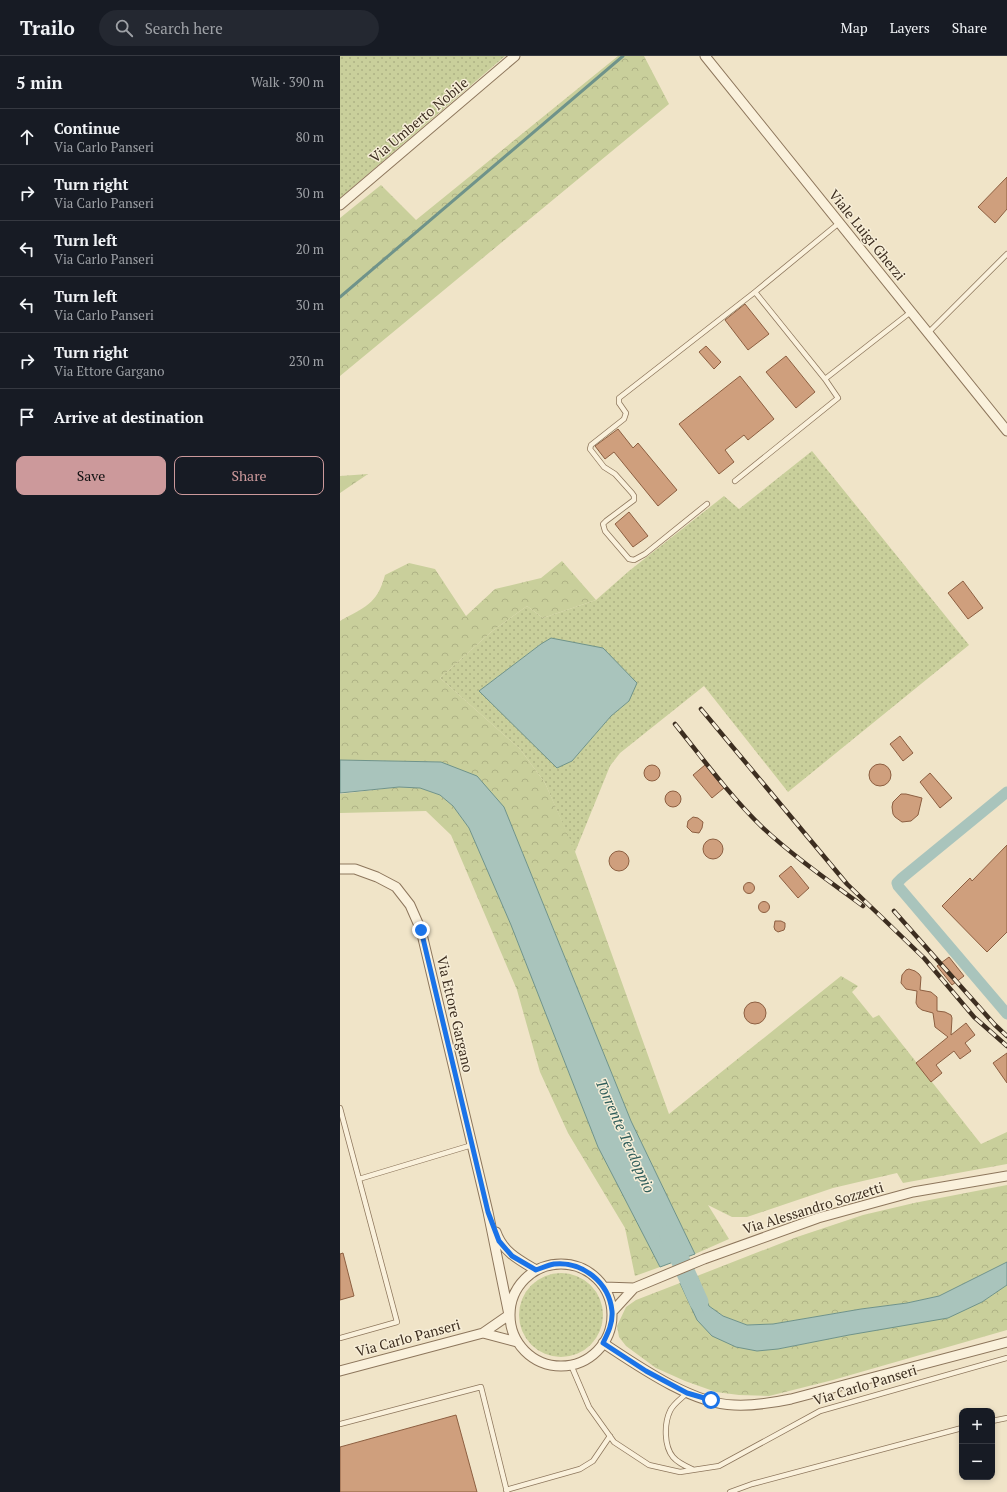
<!DOCTYPE html>
<html lang="en">
<head>
<meta charset="utf-8">
<style>
	body { margin:0; font-family:"PT Serif",serif; background:#242831; color:#f1f3f6 }
	.controls { position:absolute; right:12px; bottom:12px; display:grid; overflow:hidden; border-radius:8px; box-shadow:0 2px 6px #0003 }
	.controls button { width:36px; height:36px; display:grid; place-items:center; padding:0; border:0; border-bottom:1px solid #363941; background:#171b24; color:#f1f3f6; font:20px sans-serif }
	.stop { position:absolute; width:12px; height:12px; margin:-9px; border:3px solid #1a73e8; border-radius:50%; background:#fff }
	.stop.end { background:#1a73e8; border-color:#fff; box-shadow:0 1px 4px #0008 }
	.list { margin:0; padding:0; list-style:none }
	h2 { display:flex; justify-content:space-between; align-items:center; height:52px; margin:0; padding:0 16px; font-size:17px }
	h2 small { font-size:13px; font-weight:400; color:#9ea1a6 }
	.list li { display:grid; grid-template-columns:26px 1fr auto; gap:12px; align-items:center; box-sizing:border-box; height:56px; padding:0 16px; border-top:1px solid #363941 }
	.list b { display:block; font-size:15px; white-space:nowrap }
	.list p { margin:0; font-size:13px; white-space:nowrap; color:#9ea1a6 }
	.list em { font-size:13px; font-style:normal; color:#9ea1a6 }
	.actions { display:flex; gap:8px; padding:12px 16px }
	.actions a { flex:1; padding:9px 0; border:1px solid #cc999b; border-radius:8px; text-align:center; font-size:14px; color:#cc999b }
	.actions .main { background:#cc999b; color:#111 }
	.icon { flex:none; width:22px; height:22px; fill:none; stroke:currentColor; stroke-width:2; stroke-linecap:round; stroke-linejoin:round }
	.map { position:relative; flex:none; width:667px; height:1436px; overflow:hidden }
	header { display:flex; align-items:center; gap:24px; box-sizing:border-box; height:56px; padding:0 20px; background:#171b24; border-bottom:1px solid #363941 }
	header strong { font-size:19px }
	nav { display:flex; gap:22px; margin-inline-start:auto; font-size:14px }
	.search { width:280px; height:36px; background:#242831; display:flex; align-items:center; gap:10px; box-sizing:border-box; padding:0 14px; border-radius:22px; color:#9ea1a6; font-size:15px }
	main { display:flex }
	aside { flex:1; background:#171b24 }
	.map>svg:first-child { display:block }
	.grass { fill:url(#grass-dots); fill-rule:evenodd }
	.forest { fill:url(#forest-crowns) }
	.water { fill:#a9c4bc; stroke:#6f938a }
	.lines { fill:none; stroke-linecap:round; stroke-linejoin:round }
	.stream { stroke:#6f938a; stroke-width:3 }
	.canal { stroke:#a9c4bc; stroke-width:11 }
	.river { stroke:#a9c4bc; stroke-width:19 }
	.building { fill:#cf9f7d; stroke:#8d5f41 }
	.lane-casing { stroke:#8d765c; stroke-width:6 }
	.street-casing { stroke:#8d765c; stroke-width:11 }
	.lane { stroke:#faf1dc; stroke-width:4.5 }
	.street { stroke:#faf1dc; stroke-width:9 }
	.rail-casing { stroke:#3d2e20; stroke-width:4.5 }
	.rail { stroke:#f7eed8; stroke-width:3; stroke-dasharray:9; stroke-linecap:butt }
	.route { stroke:#1a73e8; stroke-width:5 }
	.labels { text-anchor:middle; stroke-width:3; stroke-linejoin:round; paint-order:stroke }
	.street-label { font-size:14px; fill:#3d2e20; stroke:#f7eed8 }
	.water-label { font-size:15px; font-style:italic; fill:#2f5d5a; stroke:#f7eed8 }
</style>
</head>
<body>
<header>
<strong>Trailo</strong>
<div class="search"><svg class="icon" aria-label="search" viewBox="0 0 24 24"><circle cx="10" cy="10" r="6"/><path d="M15 15l6 6"/></svg>Search here</div>
<nav><a>Map</a><a>Layers</a><a>Share</a></nav>
</header>
<main>
<aside>
<h2>5 min<small>Walk · 390 m</small></h2>
<ul class="list">
<li><svg class="icon" aria-label="ahead" viewBox="0 0 24 24"><path d="M12 20V5M6 11l6-6 6 6"/></svg><div><b>Continue</b><p>Via Carlo Panseri</p></div><em>80 m</em></li>
<li><svg class="icon" aria-label="right" viewBox="0 0 24 24"><path d="M7 20v-9h11M14 6l5 5-5 5"/></svg><div><b>Turn right</b><p>Via Carlo Panseri</p></div><em>30 m</em></li>
<li><svg class="icon" aria-label="left" viewBox="0 0 24 24"><path d="M17 20v-9H6M10 6l-5 5 5 5"/></svg><div><b>Turn left</b><p>Via Carlo Panseri</p></div><em>20 m</em></li>
<li><svg class="icon" aria-label="left" viewBox="0 0 24 24"><path d="M17 20v-9H6M10 6l-5 5 5 5"/></svg><div><b>Turn left</b><p>Via Carlo Panseri</p></div><em>30 m</em></li>
<li><svg class="icon" aria-label="right" viewBox="0 0 24 24"><path d="M7 20v-9h11M14 6l5 5-5 5"/></svg><div><b>Turn right</b><p>Via Ettore Gargano</p></div><em>230 m</em></li>
<li><svg class="icon" aria-label="arrive" viewBox="0 0 24 24"><path d="M6 21V4h12l-3 4 3 4H6"/></svg><div><b>Arrive at destination</b></div></li>
</ul>
<div class="actions"><a class="main">Save</a><a>Share</a></div>
</aside>
<div class="map">
<svg width="667" height="1436" viewBox="0 0 667 1436">
	<defs>
		<pattern id="grass-dots" width="8" height="8" patternUnits="userSpaceOnUse"><rect width="8" height="8" fill="#c9cf9b"/><path d="M2 2h.1M6 6h.1" fill="none" stroke="#aeb285" stroke-width="1.8" stroke-linecap="round"/></pattern>
		<pattern id="forest-crowns" width="20" height="18" patternUnits="userSpaceOnUse"><rect width="20" height="18" fill="#c9cf9b"/><path d="M2 6a3 3 0 1 1 6 0M12 15a3 3 0 1 1 6 0" fill="none" stroke="#aeb285"/></pattern>
	</defs>
	<rect width="100%" height="100%" fill="#f0e4c8"/>
	<!-- grass -->
	<path class="grass" d="M0 0H165L0 142Z
		M472 395 629 589 448 736 364 630 280 697 270 710 235 796 205 727 180 693 100 622 151 576 187 550 203 562 256 544 289 515 384 440 399 453ZM201 588 289 645 271 660 232 705 139 635Z
		M179 1259a42 42 0 1 1 84 0a42 42 0 1 1-84 0Z"/>
	<!-- forest -->
	<path class="forest" d="M278 0H304L329 48 0 320V162L41 129 76 164Z
		M28 418 0 437V420Z
		M222 505 256 544 203 562 187 550 151 576 100 622 180 693 205 727 233 790 329 1058 501 920 518 930 512 936 533 962 539 959 641 1088 667 1076V1108L563 1127 557 1117 493 1132 407 1161H392L368 1149 389 1183 355 1198 291 1065 164 751 101 706 0 704V565C24 551 37 549 45 519L69 507 95 513 126 560 155 533 201 522Z
		M59 731 80 732 100 739 113 750 129 772 171 869 258 1091 320 1211 295 1220 285 1172 228 1077 200 1016 177 934 111 779 86 755 0 757V738Z
		M667 1129V1206L599 1240 567 1247 521 1253 433 1268 407 1269 383 1260 369 1250 357 1220 457 1181 523 1159 574 1147Z
		M340 1227 357 1264 438 1293 509 1279 642 1246 667 1229V1274L493 1324 429 1340 399 1339 376 1336 345 1325 316 1312 286 1290 279 1281 277 1270 286 1251 296 1244Z"/>
	<!-- water -->
	<path class="water" d="M211 582 263 592 297 627 289 645 271 660 232 705 217 712 139 635 201 588Z
		M0 704 101 706 137 720 164 751 291 1065 355 1198 320 1211 258 1091 171 869 129 772 113 750 100 739 80 732 59 731 0 737Z
		M667 1206V1229L642 1246 608 1262 509 1279 438 1293 417 1295 396 1291 372 1280 357 1264 340 1227 357 1220 369 1250 383 1260 407 1269 433 1268 521 1253 567 1247 599 1240Z"/>
	<g class="lines">
		<!-- stream -->
		<path class="stream" d="M0 241 283 0"/>
		<!-- canal -->
		<path class="canal" d="M667 736 562 822 557 827 558 830 667 958"/>
		<!-- river -->
		<path class="river" d="M329 1179 359 1246"/>
	</g>
	<!-- building -->
	<path class="building" d="M667 121V153L655 167 638 151Z
		M405 248 429 278 408 294 385 264Z
		M366 290 381 306 374 313 359 296Z
		M446 300 475 336 456 352 426 316Z
		M400 320 434 363 408 384 404 379 385 394 394 406 379 418 339 368Z
		M278 373 293 392 298 387 337 434 318 450 274 396 265 403 255 390Z
		M289 456 308 480 293 491 275 468Z
		M623 525 643 552 628 563 608 537Z
		M560 680 573 697 563 705 550 688Z
		M529 719a11 11 0 1 1 22 0a11 11 0 1 1-22 0Z
		M365 709 384 732 372 742 353 719Z
		M304 717a8 8 0 1 1 16 0a8 8 0 1 1-16 0Z
		M590 717 612 742 600 752 580 726Z
		M325 743a8 8 0 1 1 16 0a8 8 0 1 1-16 0Z
		M561 738H566L582 742 578 759 571 765 562 766 555 761 553 758 552 751 553 746Z
		M353 761 358 762 363 766 362 772 359 777 352 776 347 771 348 765Z
		M363 793a10 10 0 1 1 20 0a10 10 0 1 1-20 0Z
		M667 789V876L647 896 602 850 630 822 632 825Z
		M269 805a10 10 0 1 1 20 0a10 10 0 1 1-20 0Z
		M451 810 469 832 458 842 439 820Z
		M403.5 832a5.5 5.5 0 1 1 11 0a5.5 5.5 0 1 1-11 0Z
		M418.5 851a5.5 5.5 0 1 1 11 0a5.5 5.5 0 1 1-11 0Z
		M435 865H441L445 867V871L444 874 438 876 435 874 434 871Z
		M609 901 624 920 612 929 597 910Z
		M569 913 575 915 579 918 581 921 580 934 591 936 597 941V955L605 956 611 959 612 962 611 979 626 967 635 979 625 987 631 995 620 1003 614 995 596 1009 602 1017 591 1026 576 1007 608 981 595 971 593 957 582 954 578 951 576 947 577 935 566 933 561 927 562 919 566 914Z
		M404 957a11 11 0 1 1 22 0a11 11 0 1 1-22 0Z
		M667 997V1027L653 1007Z
		M3 1197 14 1240 0 1244V1198Z
		M116 1359 137 1436H0V1391Z"/>
	<g class="lines">
		<defs>
			<path id="lane" d="M415 236 499 167
				M588 277 667 198
				M395 425 498 342 485 323 572 255
				M367 448 305 498 294 504 289 503 265 475 263 468 266 465 294 444V440L292 437 275 418 264 411 250 393 251 389 284 363 286 357 279 347V342L415 236 485 323
				M0 1052 57 1266 0 1282
				M19 1123 132 1089
				M231 1309 249 1351 274 1386 309 1409 340 1416 379 1410 480 1355 667 1302
				M347 1337C342 1342 333 1348 330 1355 324 1368 324 1390 333 1401 338 1407 345 1410 352 1413
				M652 1365 667 1362
				M0 1368 141 1331 167 1436
				M166 1434 240 1413 253 1405 270 1380
				M390 1436 412 1428 622 1372"/>
			<path id="street" d="M365 0 667 375
				M0 149 175 0
				M0 813H15L37 821 56 831 70 849 81 874 148 1156 169 1259 143 1277 0 1315
				M156 1176C163 1196 179 1204 196 1214
				M170 1259a51 51 0 1 1 102 0a51 51 0 1 1-102 0Z
				M264 1231 294 1232 364 1203 478 1162 573 1136 667 1120
				M272 1256 294 1232
				M143 1277 177 1286
				M263 1287C298 1310 352 1348 394 1349 414 1350 432 1347 451 1343L667 1286"/>
		</defs>
		<!-- lane casing -->
		<use href="#lane" class="lane-casing"/>
		<!-- street casing -->
		<use href="#street" class="street-casing"/>
		<!-- lane -->
		<use href="#lane" class="lane"/>
		<!-- street -->
		<use href="#street" class="street"/>
		<defs>
			<path id="rail" d="M361 653 507 828 584 902 634 961 667 990
				M335 668C363 703 390 740 422 771 453 800 489 825 523 850
				M554 855 655 969 667 980"/>
		</defs>
		<!-- rail casing -->
		<use href="#rail" class="rail-casing"/>
		<!-- rail -->
		<use href="#rail" class="rail"/>
	</g>
	<g class="lines">
		<!-- route -->
		<path class="route" d="M81 874 148 1156 159 1185 172 1200 196 1214C202 1212 208 1209 214 1208 242 1205 269 1226 272 1255 273 1267 268 1277 263 1287L306 1315 347 1337 371 1344"/>
	</g>
	<g class="labels">
		<!-- street labels -->
		<g class="street-label">
			<text transform="translate(79 64) rotate(-40)" y="5">Via Umberto Nobile</text>
			<text transform="translate(527 179) rotate(51)" y="5">Viale Luigi Gherzi</text>
			<text transform="translate(115 958) rotate(77)" y="5">Via Ettore Gargano</text>
			<text transform="translate(473 1152) rotate(-17)" y="5">Via Alessandro Sozzetti</text>
			<text transform="translate(68 1282) rotate(-15)" y="5">Via Carlo Panseri</text>
			<text transform="translate(525 1329) rotate(-17)" y="5">Via Carlo Panseri</text>
		</g>
		<!-- water labels -->
		<g class="water-label">
			<text transform="translate(285 1080) rotate(66)" y="5">Torrente Terdoppio</text>
		</g>
	</g>
</svg>
<div class="controls">
<button>+</button>
<button>−</button>
</div>
<div class="stop" style="left:371px;top:1344px"></div>
<div class="stop end" style="left:81px;top:874px"></div>
</div>
</main>
</body>
</html>
